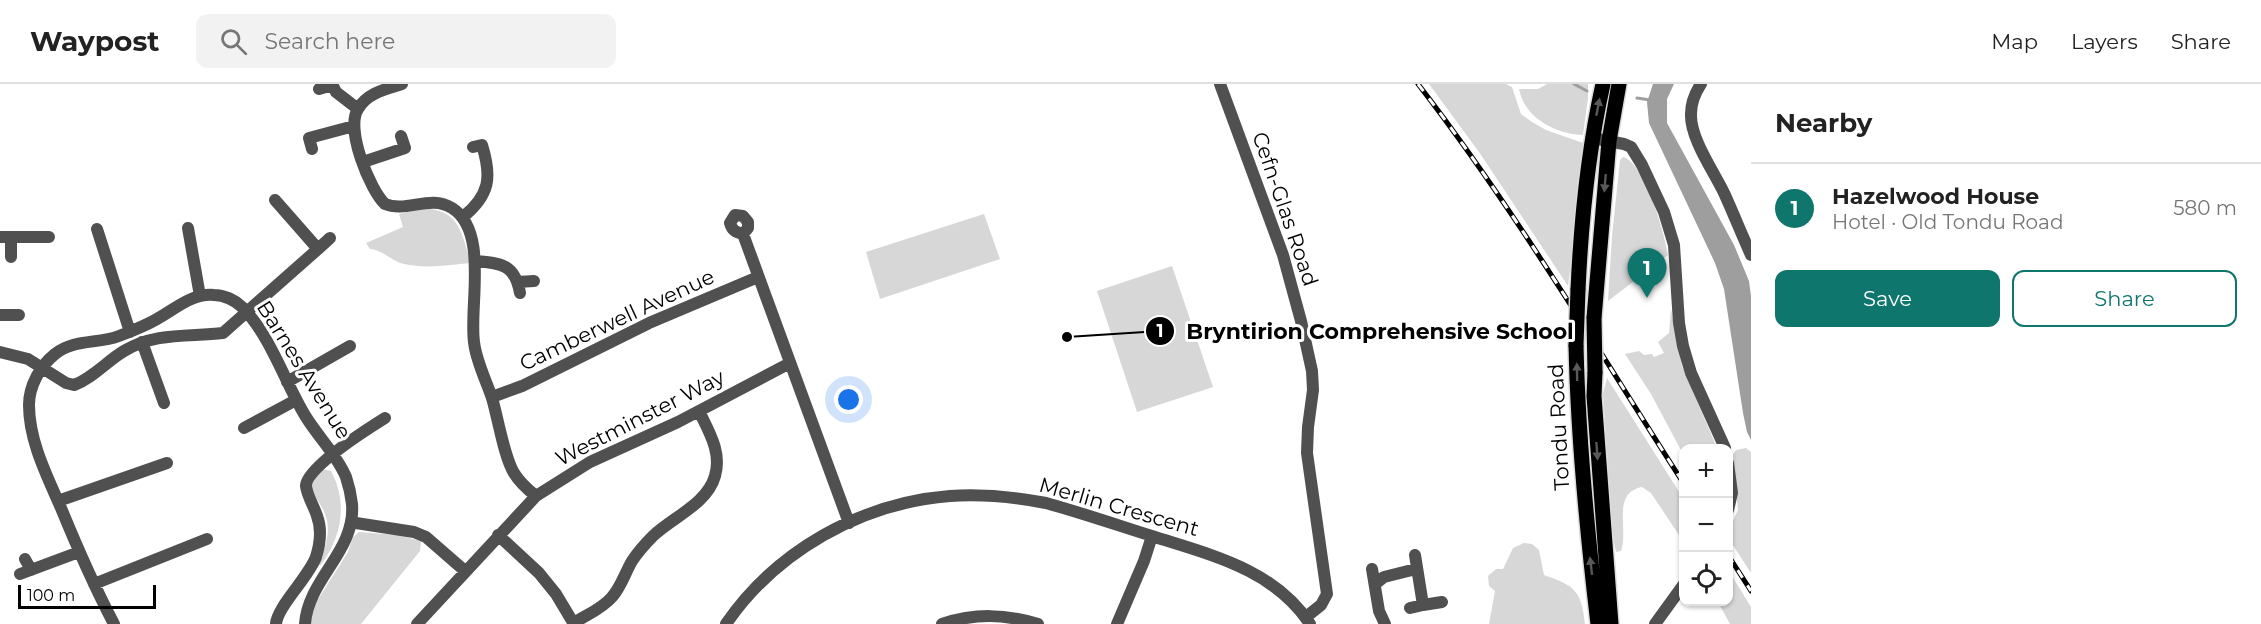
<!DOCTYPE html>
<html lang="en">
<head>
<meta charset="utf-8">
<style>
	body { margin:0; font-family:Montserrat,sans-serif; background:#f2f2f2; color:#222 }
	.controls { position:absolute; right:18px; bottom:18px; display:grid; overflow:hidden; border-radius:12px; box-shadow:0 2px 4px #0004 }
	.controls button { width:54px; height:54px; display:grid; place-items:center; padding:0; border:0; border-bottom:2px solid #e0e0e0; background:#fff; color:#222; font:30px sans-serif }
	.scale { position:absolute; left:18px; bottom:15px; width:138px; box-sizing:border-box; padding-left:6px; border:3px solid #000; border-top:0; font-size:16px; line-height:21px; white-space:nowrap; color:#000; -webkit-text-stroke:4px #fff; paint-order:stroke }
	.you { position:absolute; left:849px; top:316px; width:21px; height:21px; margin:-15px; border:4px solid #fff; border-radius:50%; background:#1a73e8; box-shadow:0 0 0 9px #1a73e833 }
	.badge { display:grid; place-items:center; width:39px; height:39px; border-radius:50%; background:#0f766e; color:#fff; font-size:20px; font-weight:700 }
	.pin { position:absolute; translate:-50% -50px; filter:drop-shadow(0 2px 3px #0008) }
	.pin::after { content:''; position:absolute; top:32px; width:21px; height:18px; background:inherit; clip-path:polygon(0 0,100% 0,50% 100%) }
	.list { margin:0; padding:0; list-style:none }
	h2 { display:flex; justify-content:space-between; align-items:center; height:78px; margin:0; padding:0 24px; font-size:26px }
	h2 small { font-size:20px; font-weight:400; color:#767676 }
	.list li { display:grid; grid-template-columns:39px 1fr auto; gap:18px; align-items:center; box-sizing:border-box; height:90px; padding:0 24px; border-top:2px solid #e0e0e0 }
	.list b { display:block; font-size:22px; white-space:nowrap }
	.list p { margin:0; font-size:20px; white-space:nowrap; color:#767676 }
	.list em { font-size:20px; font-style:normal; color:#767676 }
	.actions { display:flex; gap:12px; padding:18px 24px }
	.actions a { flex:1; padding:14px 0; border:2px solid #0f766e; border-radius:12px; text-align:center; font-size:21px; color:#0f766e }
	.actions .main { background:#0f766e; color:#fff }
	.icon { flex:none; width:33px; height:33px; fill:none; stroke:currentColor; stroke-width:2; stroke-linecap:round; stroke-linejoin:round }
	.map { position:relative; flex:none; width:1751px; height:540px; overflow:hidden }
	header { display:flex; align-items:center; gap:36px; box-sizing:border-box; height:84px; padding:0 30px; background:#fff; border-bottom:2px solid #e0e0e0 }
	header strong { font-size:28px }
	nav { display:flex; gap:33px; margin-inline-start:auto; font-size:21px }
	.search { width:420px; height:54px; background:#f2f2f2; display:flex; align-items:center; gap:15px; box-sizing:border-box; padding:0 21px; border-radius:12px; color:#767676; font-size:22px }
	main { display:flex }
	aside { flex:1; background:#fff }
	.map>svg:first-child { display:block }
	.green { fill:#d7d7d7 }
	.water { fill:#9e9e9e }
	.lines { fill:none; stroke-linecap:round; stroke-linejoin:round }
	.stream { stroke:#9e9e9e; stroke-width:3 }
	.major-casing { stroke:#dbdbdb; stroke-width:18 }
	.minor { stroke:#505050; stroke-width:12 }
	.major { stroke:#000; stroke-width:15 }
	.rail-casing { stroke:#000; stroke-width:5 }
	.rail { stroke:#fff; stroke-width:3; stroke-dasharray:9; stroke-linecap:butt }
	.major-bridge-casing { stroke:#dbdbdb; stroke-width:18; stroke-linecap:butt }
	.major-bridge { stroke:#000; stroke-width:15 }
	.oneway { fill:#595959 }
	.labels { text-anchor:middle; stroke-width:6; stroke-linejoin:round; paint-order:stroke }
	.street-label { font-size:21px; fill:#000; stroke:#fff }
	.leader { fill:none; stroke:#000; stroke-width:2 }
	.callout-dot { fill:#000; stroke:#fff; stroke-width:2 }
	.mark-label { font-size:18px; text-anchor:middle; font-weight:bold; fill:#fff }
	.callout-label { font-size:22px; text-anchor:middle; font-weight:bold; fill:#000; stroke:#fff; stroke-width:6; stroke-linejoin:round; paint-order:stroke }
</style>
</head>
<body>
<header>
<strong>Waypost</strong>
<div class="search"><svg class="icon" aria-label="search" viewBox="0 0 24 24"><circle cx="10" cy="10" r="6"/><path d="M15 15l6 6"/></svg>Search here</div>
<nav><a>Map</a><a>Layers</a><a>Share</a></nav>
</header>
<main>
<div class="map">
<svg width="1751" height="540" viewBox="0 0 1751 540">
	<rect width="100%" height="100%" fill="#fff"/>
	<!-- green -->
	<path class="green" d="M1429 0H1506L1512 3 1521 30 1532 38 1546 46 1586 60 1568 202 1479 68Z
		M1547 0H1588V14L1583 51C1555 50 1524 33 1519 5H1538Z
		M1623 73C1645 79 1665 150 1668 171L1608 217 1612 152 1620 76Z
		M424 124C461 127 461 149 471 179 448 181 426 185 404 180 391 177 383 166 370 165L366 159 403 143 399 130Z
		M984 130 1000 175 880 215 866 168Z
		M1172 182 1213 303 1137 328 1097 207Z
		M1671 225 1682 282 1717 364H1684L1683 370 1651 310 1625 270 1639 267 1644 271 1652 270 1654 273 1664 269 1658 258 1669 249Z
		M1607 294 1683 414V457L1651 409 1642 403C1611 409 1629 446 1621 467L1616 468 1612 447 1603 310Z
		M1746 364 1751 368V489L1729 455 1728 448 1738 426 1733 370 1736 366Z
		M323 385 331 387C348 419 342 452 321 481H317C325 467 332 446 325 430 316 407 301 408 323 385Z
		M359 448 398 451 421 457 420 467 361 540H309L315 520 348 468 353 453Z
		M1524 459 1532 460 1539 466 1544 491C1575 502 1581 506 1585 540H1489L1495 507 1489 502 1488 492 1496 485H1503L1513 464Z
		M1729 487 1751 523V540H1730L1718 518H1728Z"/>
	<!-- water -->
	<path class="water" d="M1653 0H1674L1667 15V39L1734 161 1749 197 1751 212V356L1747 348 1743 329 1724 205 1715 179 1649 39 1647 18Z"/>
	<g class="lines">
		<!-- stream -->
		<path class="stream" d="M1574 0 1587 7
			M1637 14 1650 16"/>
		<defs>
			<path id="major" d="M1578 206C1581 138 1588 67 1603 0
				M1594 234 1609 57 1619 0
				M1576 261C1578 355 1587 447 1598 540
				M1595 288 1594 312 1611 540"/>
		</defs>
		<!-- major casing -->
		<use href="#major" class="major-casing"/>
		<!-- minor -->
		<path class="minor" d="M332 0 336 8 358 25
			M402 0C386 5 367 9 358 25 345 45 370 106 385 120 407 129 430 110 452 124 489 147 469 222 474 258 476 277 486 296 492 314 498 334 504 373 514 389 520 399 527 405 536 412
			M1220 0 1283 171 1301 237 1312 287 1313 306 1308 343 1307 369 1327 510 1321 521 1306 533
			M1701 0C1695 9 1691 19 1691 30 1690 55 1715 89 1725 111 1734 131 1742 151 1751 171
			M319 5 332 1
			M1592 54 1624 60 1631 63 1642 81 1664 128 1674 161 1679 239 1683 262 1691 289 1725 364
			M312 65 309 54 354 42
			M363 78 405 64 401 52
			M463 133C490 111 492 93 482 61L473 63
			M188 144 200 212
			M97 145 130 248
			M743 150 748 144V138L743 132 735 131 730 139C732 146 735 148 743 150L849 439
			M0 153H49
			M11 153V173
			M318 165 330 154
			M476 177C502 179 515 181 520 209
			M518 198 534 197
			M0 231H19
			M142 258 164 319
			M0 268 28 275 66 299 74 301C93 294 107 277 124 267 156 248 188 253 223 249L318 165 275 116
			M287 298 350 262
			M492 313 522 302 649 239 758 193
			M244 344 296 316
			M1728 379 1732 409 1728 426
			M58 417 167 379
			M352 437 356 439 414 448 426 453 465 487
			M498 451 539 489 556 510 574 540
			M1415 471 1423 521 1442 518
			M25 475 31 486
			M1372 485 1379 527 1385 540
			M20 490 79 468
			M94 500 207 455
			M1375 500 1384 493 1416 485
			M1410 524 1423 521
			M574 539C586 531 602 525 612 513 621 503 625 489 632 477 638 468 645 460 653 452 673 433 707 420 715 392 722 368 709 348 699 327
			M114 540C94 502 77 463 61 424 47 392 29 357 29 321 29 302 40 282 55 270 73 255 98 260 119 252 132 247 145 242 157 235 175 225 192 209 214 211 224 211 235 216 242 223 271 252 285 299 306 333 319 354 337 371 346 393 349 402 351 411 352 420 356 467 308 495 305 540
			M276 540C277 523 308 494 316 473 320 460 322 445 317 432 314 422 307 412 306 402 305 384 369 344 385 334
			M417 540 536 412 590 378 678 338 790 279
			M726 540C776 467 861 419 950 412 982 410 1015 413 1046 419 1082 429 1117 441 1152 452 1211 471 1274 485 1310 540
			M942 540C975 529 1005 530 1038 540
			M1117 540 1144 477 1152 452
			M1655 540 1684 500"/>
		<!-- major -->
		<use href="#major" class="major"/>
		<defs>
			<path id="rail" d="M1418 0C1516 127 1598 266 1684 400
				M1728 471 1751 507"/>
		</defs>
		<!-- rail casing -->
		<use href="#rail" class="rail-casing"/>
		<!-- rail -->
		<use href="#rail" class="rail"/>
		<defs>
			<path id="major-bridge" d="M1594 234 1595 288
				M1576 261 1578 206"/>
		</defs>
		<!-- major-bridge casing -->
		<use href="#major-bridge" class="major-bridge-casing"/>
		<!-- major-bridge -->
		<use href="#major-bridge" class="major-bridge"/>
	</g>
	<!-- one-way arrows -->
	<defs><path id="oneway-solid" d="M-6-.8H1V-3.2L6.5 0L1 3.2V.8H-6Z" transform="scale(1.5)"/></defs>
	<g class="oneway">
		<use href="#oneway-solid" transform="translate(1598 23) rotate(-79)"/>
		<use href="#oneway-solid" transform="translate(1605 99) rotate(95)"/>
		<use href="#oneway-solid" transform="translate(1577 288) rotate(-91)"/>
		<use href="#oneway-solid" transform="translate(1597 367) rotate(86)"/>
		<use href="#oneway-solid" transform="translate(1591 482) rotate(-97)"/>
	</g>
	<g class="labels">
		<!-- street labels -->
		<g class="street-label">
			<text transform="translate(1285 125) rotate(71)" y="7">Cefn-Glas Road</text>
			<text transform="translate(617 236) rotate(-25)" y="7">Camberwell Avenue</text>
			<text transform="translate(304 286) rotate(58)" y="7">Barnes Avenue</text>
			<text transform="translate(640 334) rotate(-27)" y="7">Westminster Way</text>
			<text transform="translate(1559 343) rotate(-93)" y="7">Tondu Road</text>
			<text transform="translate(1119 423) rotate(16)" y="7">Merlin Crescent</text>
		</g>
	</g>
	<!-- callouts -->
	<path class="leader" d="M1067 253L1160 247"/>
	<g class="callout-dot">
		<circle cx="1067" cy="253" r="6"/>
		<circle cx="1160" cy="247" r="15"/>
	</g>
	<g class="mark-label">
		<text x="1160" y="253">1</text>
	</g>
	<g class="callout-label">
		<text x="1380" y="255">Bryntirion Comprehensive School</text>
	</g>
</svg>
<div class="controls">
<button>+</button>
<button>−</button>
<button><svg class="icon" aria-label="locate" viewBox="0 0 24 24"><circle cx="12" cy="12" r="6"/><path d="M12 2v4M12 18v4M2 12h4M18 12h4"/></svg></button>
</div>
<div class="scale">100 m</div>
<div class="you"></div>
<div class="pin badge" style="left:1647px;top:214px">1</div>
</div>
<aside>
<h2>Nearby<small></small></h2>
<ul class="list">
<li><span class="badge">1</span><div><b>Hazelwood House</b><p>Hotel · Old Tondu Road</p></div><em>580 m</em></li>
</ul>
<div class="actions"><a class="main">Save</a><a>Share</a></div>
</aside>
</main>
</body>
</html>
